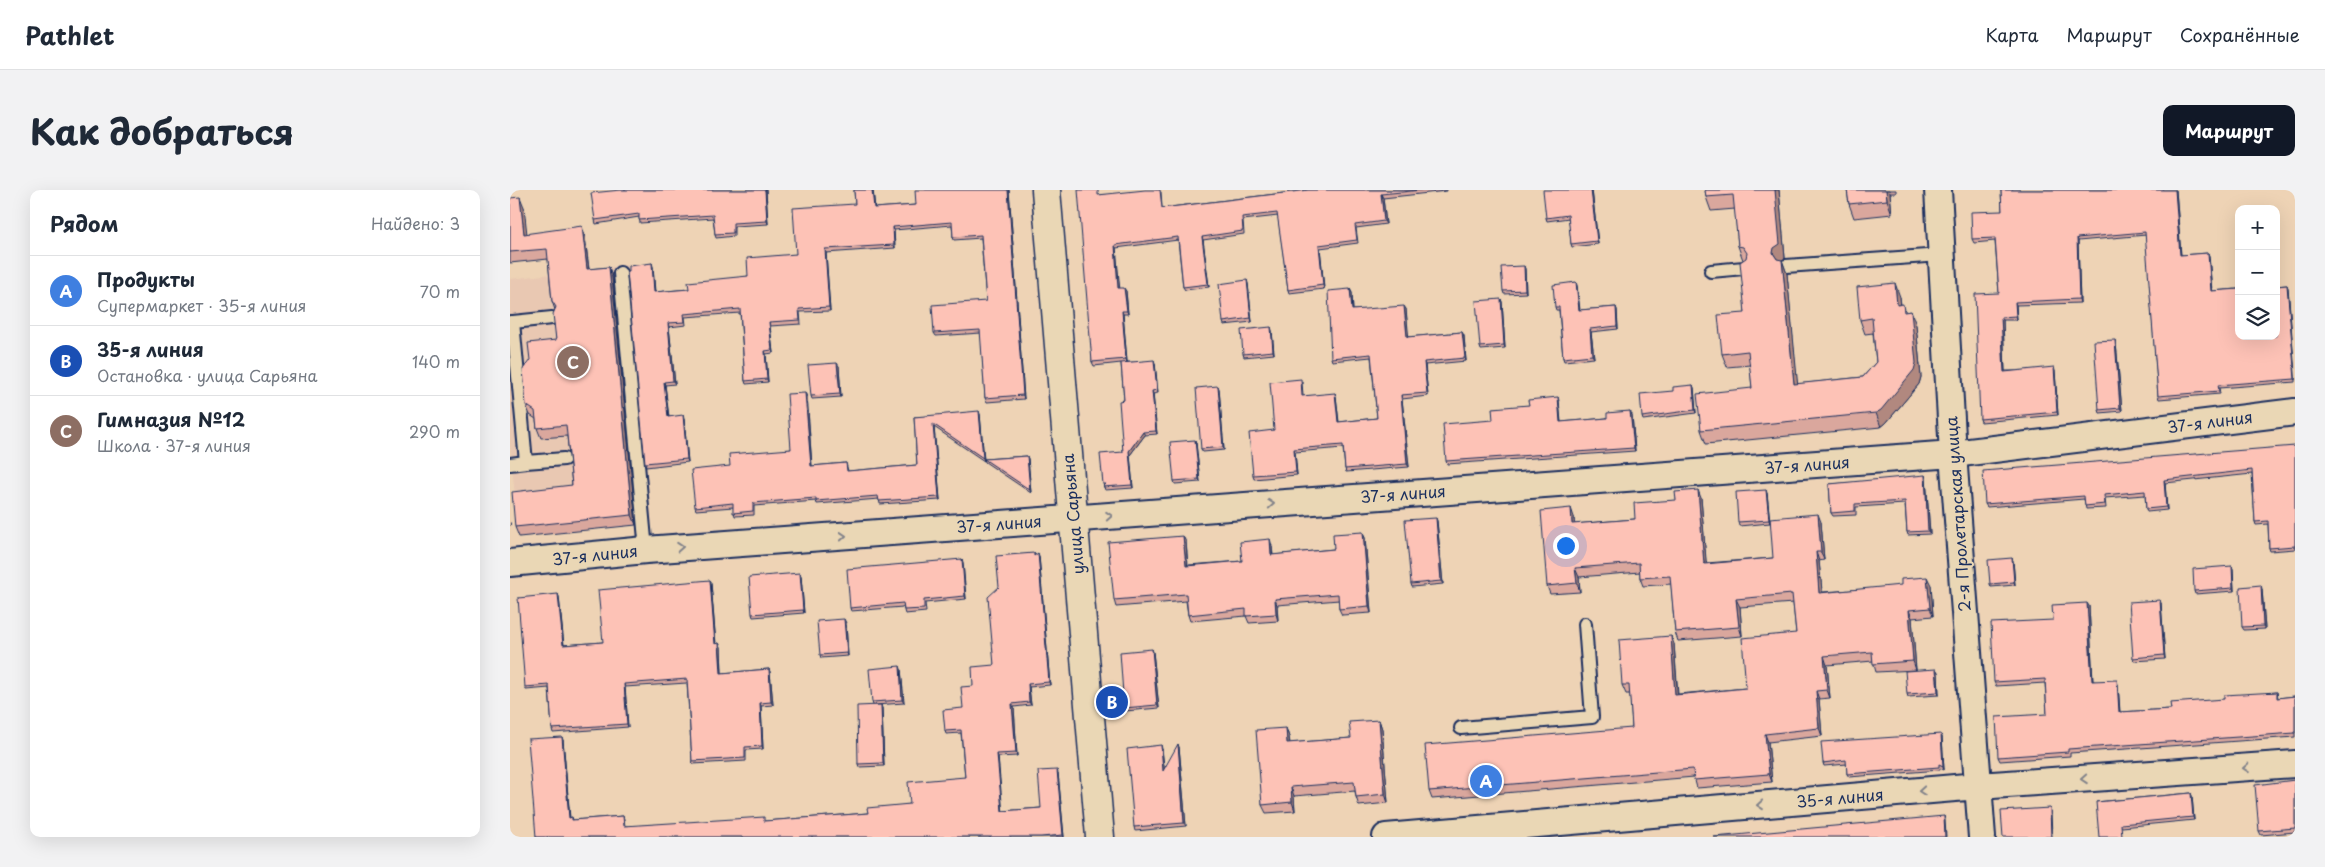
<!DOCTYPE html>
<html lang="ru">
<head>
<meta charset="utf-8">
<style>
	body { margin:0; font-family:"Playpen Sans",sans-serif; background:#f2f2f3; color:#1f2937 }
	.controls { position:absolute; right:15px; top:15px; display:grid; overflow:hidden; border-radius:10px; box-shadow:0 5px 20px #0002 }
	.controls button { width:45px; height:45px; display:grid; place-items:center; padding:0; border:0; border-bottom:1px solid #e0e1e3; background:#fff; color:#1f2937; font:25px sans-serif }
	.you { position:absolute; left:1055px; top:355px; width:18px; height:18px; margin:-12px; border:4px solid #fff; border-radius:50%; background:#1a73e8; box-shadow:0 0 0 8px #1a73e833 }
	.badge { display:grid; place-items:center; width:32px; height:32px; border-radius:50%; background:#111827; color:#fff; font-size:16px; font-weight:700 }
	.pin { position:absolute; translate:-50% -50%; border:2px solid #fff; box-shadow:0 1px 5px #0006 }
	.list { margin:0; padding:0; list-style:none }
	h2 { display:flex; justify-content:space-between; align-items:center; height:65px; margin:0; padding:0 20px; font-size:21px }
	h2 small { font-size:16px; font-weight:400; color:#747a83 }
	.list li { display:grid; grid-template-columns:32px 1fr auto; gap:15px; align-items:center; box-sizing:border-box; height:70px; padding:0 20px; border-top:1px solid #e0e1e3 }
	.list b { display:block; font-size:19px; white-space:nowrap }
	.list p { margin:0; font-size:16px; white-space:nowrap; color:#747a83 }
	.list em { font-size:16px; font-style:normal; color:#747a83 }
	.icon { flex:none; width:28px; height:28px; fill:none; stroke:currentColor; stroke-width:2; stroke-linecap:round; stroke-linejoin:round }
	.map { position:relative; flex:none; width:1785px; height:647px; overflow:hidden; border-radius:10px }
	header { display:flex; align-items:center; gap:30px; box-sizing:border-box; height:70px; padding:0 25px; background:#fff; border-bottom:1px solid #e0e1e3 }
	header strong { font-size:24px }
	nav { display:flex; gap:28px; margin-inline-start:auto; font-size:18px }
	.intro { display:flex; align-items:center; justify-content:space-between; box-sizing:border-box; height:120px; padding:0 30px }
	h1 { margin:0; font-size:35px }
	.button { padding:12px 22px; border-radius:10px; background:#111827; color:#fff; font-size:18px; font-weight:700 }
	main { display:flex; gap:30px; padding:0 30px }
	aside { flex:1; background:#fff; border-radius:10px; box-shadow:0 5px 20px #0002 }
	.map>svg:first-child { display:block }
	.built { fill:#e9c8b2 }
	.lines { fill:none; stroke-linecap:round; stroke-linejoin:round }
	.service-casing { stroke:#1b2f5e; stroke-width:16 }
	.minor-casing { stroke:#1b2f5e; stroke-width:30 }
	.secondary-casing { stroke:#1b2f5e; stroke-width:31 }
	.path { stroke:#1b2f5e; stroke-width:3; stroke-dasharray:1 4; stroke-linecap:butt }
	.service { stroke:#ead7b5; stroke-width:12 }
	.minor { stroke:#ead7b5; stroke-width:26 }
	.secondary { stroke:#ead7b5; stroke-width:28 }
	.wall { fill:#daa79d; stroke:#1b2f5e }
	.shaded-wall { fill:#b1887f; stroke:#1b2f5e }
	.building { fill:#fdc2b6; stroke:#1b2f5e }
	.oneway { stroke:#82838a }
	.labels { text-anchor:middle; stroke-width:4; stroke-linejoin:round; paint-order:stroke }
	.street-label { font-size:16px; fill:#1b2f5e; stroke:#ead7b5 }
</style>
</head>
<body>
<header>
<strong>Pathlet</strong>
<nav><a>Карта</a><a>Маршрут</a><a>Сохранённые</a></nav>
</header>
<div class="intro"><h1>Как добраться</h1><a class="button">Маршрут</a></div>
<main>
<aside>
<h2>Рядом<small>Найдено: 3</small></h2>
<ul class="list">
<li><span class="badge" style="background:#3f7fe0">A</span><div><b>Продукты</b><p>Супермаркет · 35-я линия</p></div><em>70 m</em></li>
<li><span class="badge" style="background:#1a4fb4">B</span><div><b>35-я линия</b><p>Остановка · улица Сарьяна</p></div><em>140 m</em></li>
<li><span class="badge" style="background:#8d6e63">C</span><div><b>Гимназия №12</b><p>Школа · 37-я линия</p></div><em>290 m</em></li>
</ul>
</aside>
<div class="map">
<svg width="1785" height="647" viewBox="0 0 1785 647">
	<rect width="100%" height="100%" fill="#eed3b5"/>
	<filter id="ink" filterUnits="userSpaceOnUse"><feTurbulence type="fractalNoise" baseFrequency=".02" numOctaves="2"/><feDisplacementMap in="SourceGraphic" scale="10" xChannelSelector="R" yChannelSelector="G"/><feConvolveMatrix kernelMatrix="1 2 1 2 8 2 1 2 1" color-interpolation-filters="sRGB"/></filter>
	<g filter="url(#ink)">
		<!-- built -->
		<path class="built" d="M117 75 142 333 9 347 0 255V89Z"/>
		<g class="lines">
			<defs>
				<path id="service" d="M1276 76 1431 65
					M1201 81 1234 78
					M110 83 136 360
					M0 132H3L16 272 0 274
					M3 132 42 128
					M16 272 54 269
					M951 538 1082 527 1075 434"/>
				<path id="minor" d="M1428 0 1443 264 1472 647
					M0 373 136 360 1443 264 1785 222
					M876 647 1468 596 1785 574"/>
				<path id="secondary" d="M536 0 590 647"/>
			</defs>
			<!-- service casing -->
			<use href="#service" class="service-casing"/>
			<!-- minor casing -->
			<use href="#minor" class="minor-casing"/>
			<!-- secondary casing -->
			<use href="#secondary" class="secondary-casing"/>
			<!-- path -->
			<path class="path" d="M0 334H1"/>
			<!-- service -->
			<use href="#service" class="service"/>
			<!-- minor -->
			<use href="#minor" class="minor"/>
			<!-- secondary -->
			<use href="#secondary" class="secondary"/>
		</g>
		<!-- wall -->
		<path class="wall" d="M111 0H256L258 34 224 36V46L206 48 205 44 203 28 130 33 129 27 86 34 85 30Z
			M344 0H363L365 18 406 15 499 0 514 209 477 212 475 208 471 143 426 146 424 143 476 111 471 48 444 50 443 47 442 35 384 40 385 58 316 63 320 121 290 122 291 134 260 136 263 163 256 164 258 192 236 194 235 191 230 123 175 127 176 135 159 137 165 194 155 195 159 227 174 229 178 272 136 277 135 273 119 82 142 73 143 77 145 102 179 99 238 86 286 64 345 14Z
			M798 0H937V1L873 8 876 34 846 38 848 53 810 58 814 99 779 103 778 100 768 26 733 30 734 44 693 50 699 97 675 100 673 97 668 50 606 58 609 98 616 101 618 124H613L617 172 645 173 648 203 643 204 647 244 635 245 620 265 623 298 595 300 593 294 613 262 614 210 611 173 584 176 582 172 589 5 651 2 652 18Z
			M1082 0 1088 54 1062 57 1061 54 1059 28 1037 31 1036 28Z
			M1195 0H1269L1275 68 1272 70 1277 84 1287 194 1353 187 1366 172 1363 143 1355 144 1350 130 1390 107 1391 115 1406 135 1411 187 1409 194 1376 233 1371 237 1196 254 1191 240 1242 198 1240 175 1217 177 1212 164 1235 123 1233 70 1228 56 1225 19 1201 21 1196 7Z
			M1337 0H1386V3H1380L1382 24 1344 28 1339 14Z
			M1491 0H1666L1671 65 1698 63 1699 66 1702 101 1777 95 1778 98 1785 183V192L1709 198 1710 204 1649 209 1648 206 1636 45 1568 51 1570 113 1506 115 1507 130H1493L1495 181H1545L1548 225 1471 232 1470 229 1489 103 1485 51 1464 53 1462 49 1492 21Z
			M0 8 14 17 16 44 75 47 79 79 99 77 102 87 126 335 9 347 5 337 62 295 57 246 31 248 27 238 26 229 20 225 16 215 46 150 45 120 42 111 38 69 0 73Z
			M1014 76 1015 79 1016 103 994 104 993 101Z
			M737 90 738 94 742 132 714 135 713 132Z
			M1066 92 1067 96 1070 120 1106 117 1107 120 1108 139 1081 142 1084 168 1054 171 1053 168 1049 120H1046L1045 117Z
			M840 99 842 103 843 120 896 119 898 147 952 142 954 146 956 171 915 175 918 206 892 209 899 277 836 282 835 279 833 258 785 262 787 285 744 289 743 285 764 240 792 192 793 206H826L829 232 867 228 861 167 822 171 821 168Z
			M991 109 992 112 995 158 971 160 970 157Z
			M761 137 762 141 764 164 734 167 733 164Z
			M1606 153 1612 221 1590 223 1589 220Z
			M329 176 331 207 302 209 301 206Z
			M1183 195 1184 198 1186 223 1133 230 1132 227 1163 201Z
			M708 196 709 199 714 260 693 262 691 259Z
			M297 206 302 276 336 273 338 281 407 275 404 227 470 224 474 271 424 237 430 310 370 314 369 309 307 314 306 311 244 316V325L225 326 223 317 186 320 185 317 220 276 281 259Z
			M1049 211 1051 232 1097 228 1120 221 1122 225 1125 261 937 274 936 271 983 230 1019 215Z
			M686 253 690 292 665 294 664 291Z
			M1785 256V359L1760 361 1759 358 1758 334 1746 335 1745 332 1742 284 1655 293 1657 320 1637 322 1636 319 1635 305 1595 308 1596 318 1576 319 1574 309 1477 317 1475 314Z
			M517 266 518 269 521 303 475 272 474 269Z
			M1416 288 1420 344 1398 345 1397 342 1395 314 1346 317V325L1323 326 1321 323 1319 294Z
			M1257 303 1260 333 1229 336 1228 332Z
			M1191 308 1196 373 1263 368 1311 332 1314 370 1309 371 1312 402 1421 395 1423 426 1402 428 1406 480 1366 482 1363 471 1317 475 1320 508 1309 509 1312 546 1258 552 1262 592 1187 598 1184 587 922 609 919 601 1122 538 1120 504H1116L1112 495 1164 454 1168 504 1236 498 1286 443 1283 413 1230 417 1232 446 1168 451 1165 442 1161 394 1133 396 1130 388V382L1069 387 1070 402 1040 404 1037 396 1064 327V334L1125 329Z
			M926 328 927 331 933 394 902 397 901 394Z
			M853 342 855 348 861 423 832 425 829 419V410L767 415 768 431 739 433 736 426 680 431 678 425 676 411 606 417 604 410 676 352 678 375 732 371 762 356 763 365 824 359Z
			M524 363 525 365 529 366 540 495 519 497 521 515 504 517 507 566 488 567 492 621 531 618 548 583 554 647H26L53 550 60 628 62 627 63 630 113 626 114 629 115 636 255 631 358 623 400 614 455 587 451 543 436 544 435 541 453 518 463 496 484 475 489 397Z
			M1502 368 1503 371 1505 395 1481 397 1480 394Z
			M452 369 453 373 456 409 415 413 416 422 395 424 393 417 341 421 340 418Z
			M1722 376 1723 379 1724 401 1685 404 1684 401Z
			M290 383 291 386 294 423 243 427 242 424Z
			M200 390 201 393 206 454 209 453 211 457 212 483 259 479 260 482 263 515 251 516 253 559 236 560V571L183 574 182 571 177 493 115 497 118 537 43 543 42 539 39 498 16 500 15 497 48 404 49 407 54 455 93 452Z
			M1752 399 1755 439 1734 440 1732 437Z
			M1651 413 1655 469 1624 471 1623 468Z
			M1579 416 1583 491 1608 494 1610 522 1661 519 1714 509 1767 502 1768 508 1785 506V547L1560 563V566L1490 571 1488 567 1537 524 1535 493 1486 496 1484 492 1543 430Z
			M336 433 338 466 311 468 310 465Z
			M642 459 643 462 649 518 615 521 614 518Z
			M391 479 394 513 365 515 372 518 374 576 349 577 348 574 363 515 362 512Z
			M1426 479 1428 482 1429 505 1398 507 1397 504Z
			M869 530 872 539 878 613 849 616 846 607 845 601 784 606 785 621 756 623 752 615 776 538 779 547 780 553 841 548Z
			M1432 547 1434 580 1430 578V580L1339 587 1337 584V574L1314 576 1313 573Z
			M669 557 676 636 625 641 624 637 652 559 654 580Z
			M1785 590V642L1751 645 1749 641Z
			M1681 603 1682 606 1684 630 1612 637 1586 612Z"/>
		<!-- shaded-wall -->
		<path class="shaded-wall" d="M255 0H256L258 34 257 31Z
			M362 0H363L365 21 364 18Z
			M498 0H499L514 209 513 205Z
			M1081 0H1082L1088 54 1087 51Z
			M1265 0H1269L1275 68 1269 72 1263 63Z
			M1376 0H1379L1380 3 1382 24 1377 10Z
			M1665 0H1666L1671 68 1670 65Z
			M871 4 873 8 876 34 874 31Z
			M10 7 14 17 18 54 14 44Z
			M72 36 75 47 80 89 77 79Z
			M383 37 384 40 385 58 384 55Z
			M692 47 693 50 699 97 698 94Z
			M1567 48 1568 51 1570 113 1569 109Z
			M605 55 606 58 610 101 608 98Z
			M809 55 810 58 814 99 813 95Z
			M315 59 316 63 320 121 319 117Z
			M1698 63 1699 66 1702 104 1701 101Z
			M1272 70 1277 84 1289 208 1284 194Z
			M142 73 143 77 145 106 144 102Z
			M1014 76 1015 79 1016 103 1015 100Z
			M99 77 102 87 126 335 122 325Z
			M737 90 738 94 742 132 741 128Z
			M1066 92 1067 96 1070 123 1069 120Z
			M1385 93 1390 107 1392 129 1387 115Z
			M1777 95 1778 98 1785 190V189Z
			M614 98 616 101 618 124 617 121Z
			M840 99 842 103 843 124 842 120Z
			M991 109 992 112 995 158 994 155Z
			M1505 112 1506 115 1507 130 1506 126Z
			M894 116 896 119 899 150 897 147Z
			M1106 117 1107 120 1108 139 1107 136Z
			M612 121 613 124 617 172 616 169Z
			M1401 121 1406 135 1411 187 1409 194 1376 233 1371 237 1366 223Z
			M1491 127 1493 130 1495 185 1494 182Z
			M259 132 260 136 263 163 262 160Z
			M158 133 159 137 165 194 163 191Z
			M761 137 762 141 764 164 763 161Z
			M1080 139 1081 142 1084 168 1082 165Z
			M952 142 954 146 956 171 955 168Z
			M1605 150 1606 153 1612 221 1610 218Z
			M255 161 256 164 258 192 257 189Z
			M644 170 645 173 648 203 647 200Z
			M914 172 915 175 918 206 917 203Z
			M327 173 329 176 331 207 330 204Z
			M1544 177 1545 181 1548 225 1547 222Z
			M154 192 155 195 159 230 158 227Z
			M1183 195 1184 198 1186 223 1185 220Z
			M708 196 709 199 714 260 713 257Z
			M642 201 643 204 647 244 646 241Z
			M295 203 297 206 302 279 301 276Z
			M825 203 826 206 829 235 828 232Z
			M891 205 892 209 899 277 897 274Z
			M1048 207 1049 211 1051 235 1050 232Z
			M469 221 470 224 474 271 473 268Z
			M1120 221 1122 225 1125 261 1124 258Z
			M173 225 174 229 178 272 177 269Z
			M423 234 424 237 430 310 429 307Z
			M633 242 635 245 620 265 623 298 622 295 619 261Z
			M685 250 686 253 690 292 689 289Z
			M784 259 785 262 787 285 786 282Z
			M517 266 518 269 521 303 520 300Z
			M1415 285 1416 288 1420 344 1418 341Z
			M1654 290 1655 293 1657 320 1656 317Z
			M1188 300 1191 308 1197 382 1194 374Z
			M1256 300 1257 303 1260 333 1259 330Z
			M1061 318 1064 327 1065 343 1062 334Z
			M1308 324 1311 332 1314 370 1311 362Z
			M926 328 927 331 933 394 931 391Z
			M853 342 855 348 861 423 859 416Z
			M673 346 676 352 678 382 676 376Z
			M760 349 762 356 763 371 761 365Z
			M1306 362 1309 371 1313 411 1309 403Z
			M528 363 529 366 540 495 539 492Z
			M1502 368 1503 371 1505 395 1504 392Z
			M452 369 453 373 456 409 455 406Z
			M1722 376 1723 379 1724 401 1723 398Z
			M1065 378 1069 387 1070 402 1067 393Z
			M290 383 291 386 294 423 293 420Z
			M1417 387 1421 395 1423 426 1420 418Z
			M200 390 201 393 206 457 205 454Z
			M1751 395 1752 399 1755 439 1753 436Z
			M48 404 49 407 54 458 53 455Z
			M765 409 767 415 768 431 766 424Z
			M1226 409 1230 417 1232 446 1229 437Z
			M1650 410 1651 413 1655 469 1654 465Z
			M1577 413 1579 416 1583 495 1582 491Z
			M1399 420 1402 428 1406 480 1403 471Z
			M334 429 336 433 338 466 337 463Z
			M1161 446 1164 454 1168 513 1165 505Z
			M209 453 211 457 212 486 211 483Z
			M642 459 643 462 649 518 647 515Z
			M1314 466 1317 475 1320 508 1317 500Z
			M390 476 391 479 394 513 392 510Z
			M259 479 260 482 263 515 261 512Z
			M1426 479 1428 482 1429 505 1428 502Z
			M1607 490 1608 494 1610 526 1609 522Z
			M114 494 115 497 118 537 117 534Z
			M518 494 519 497 521 515 519 512Z
			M1306 501 1309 509 1312 546 1309 538Z
			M250 513 251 516 253 559 252 556Z
			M502 514 504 517 507 566 506 563Z
			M371 515 372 518 374 576 373 573Z
			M869 530 872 539 878 613 875 604Z
			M776 538 779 547 780 562 777 553Z
			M1255 544 1258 552 1262 592 1259 584Z
			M1431 544 1432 547 1434 580 1433 576Z
			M52 547 53 550 60 631 59 628Z
			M668 554 669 557 676 636 674 633Z
			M651 555 652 559 655 584 653 581Z
			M487 564 488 567 493 624 492 621Z
			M547 580 548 583 554 647 553 645Z
			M781 597 784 606 785 621 782 612Z
			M1681 603 1682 606 1684 630 1683 627Z
			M1540 618 1541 621 1542 647H1541Z
			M1434 626 1435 629 1436 647H1435Z"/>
		<!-- building -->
		<path class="building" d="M111 0H255L257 31 223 33V43L205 44 203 25 129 30V24L85 30 81 3Z
			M344 0H362L364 18 406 15 405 0H498L513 205 475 208 470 140 424 143 422 115 476 111 471 45 443 47 442 32 383 37 384 55 315 59 319 117 289 119 290 130 259 132 262 160 255 161 257 189 235 191 230 119 174 124 175 132 158 133 163 191 154 192 158 227 173 225 177 269 135 273 117 82H119V76L142 73 144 102 179 99 178 92 238 86 237 68 286 64 283 18 345 14Z
			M568 0H588V5L635 0H650L652 18 798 0H912L871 4 874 31 845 35 847 50 809 55 813 95 778 100 767 23 732 27 733 41 692 47 698 94 673 97 668 47 605 55 608 98H614L617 121H612L616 169 582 172Z
			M1033 0H1081L1087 51 1061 54 1058 25 1036 28Z
			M1195 0H1265L1270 54 1264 58 1263 63 1267 69 1272 70 1284 194 1353 187 1366 172 1362 128 1350 130 1347 97 1385 93 1387 115 1393 114 1394 122 1401 121 1406 173 1404 180 1371 220 1366 223 1191 240 1187 204 1242 198 1238 161 1212 164 1208 125 1235 123 1230 72 1236 68 1237 63 1233 57 1228 56 1223 5 1196 7Z
			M1337 0H1376L1377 10 1339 14Z
			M1491 0H1665L1670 65 1698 63 1701 101 1729 99V146H1766V96L1777 95 1785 189 1708 195 1709 201 1648 206 1635 42 1567 48 1569 109 1505 112 1506 126 1491 127 1494 182 1544 177 1547 222 1470 229 1465 104 1489 103 1485 48 1462 49 1461 22 1492 21Z
			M10 7 14 44 72 36 77 79 99 77 122 325 5 337 2 302 62 295 56 235 27 238 25 221 16 215 13 179 20 170 18 153 46 150 43 124 46 117 42 111 37 59 0 62V8Z
			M1014 76 1015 100 993 101 991 77Z
			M737 90 741 128 713 132 709 94Z
			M1066 92 1069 120 1106 117 1107 136 1080 139 1082 165 1053 168 1049 117H1045L1043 95Z
			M840 99 842 120 894 116 897 147 952 142 955 168 914 172 917 203 891 205 897 274 835 279 833 255 784 259 786 282 743 285 739 243 764 240 760 192 791 189 792 206 825 203 828 232 867 228 861 164 821 168 818 101Z
			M991 109 994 155 970 157 966 111Z
			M761 137 763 161 733 164 731 140Z
			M1605 150 1610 218 1589 220 1584 151Z
			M644 170 647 200 642 201 646 241 633 242 619 261 622 295 593 297 596 294H593L590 264 613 262 609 211 614 210 611 173Z
			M327 173 330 204 301 206 298 175Z
			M1183 195 1185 220 1132 227 1130 204 1163 201V197Z
			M708 196 713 257 691 259 686 198Z
			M295 203 301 276 336 273 337 281 407 275 404 227 469 221 473 268 423 234 429 307 369 311 368 306 306 311V308L243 313V321L223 323V313L185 317 181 280 220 276 219 264 281 259 277 204Z
			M1048 207 1050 232 1097 228V223L1120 221 1124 258 936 271 933 234 983 230 982 218 1019 215 1018 210Z
			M685 250 689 289 664 291 660 252Z
			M1785 256V356L1759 358 1758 331 1745 332 1742 280 1654 290 1656 317 1636 319 1635 301 1594 305 1595 314 1575 316 1574 306 1475 314 1473 281Z
			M517 266 520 300 474 269Z
			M1415 285 1418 341 1397 342 1395 311 1345 314V321L1321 323 1319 294Z
			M1188 300 1194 374 1263 368 1260 328 1308 324 1311 362H1306L1309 403 1391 395V389L1417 387 1420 418 1399 420 1403 471 1363 474 1362 462 1314 466 1317 500 1306 501 1309 538 1255 544 1259 584 1184 590 1183 579 919 601 915 555 1122 538 1119 495H1112L1109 450 1161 446 1165 505 1236 498 1232 448 1286 443 1282 404 1226 409 1229 437 1165 442 1160 386 1130 388 1129 373 1065 378 1067 393 1037 396 1031 321 1061 318 1062 334 1125 329 1124 313 1166 310 1165 302Z
			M1256 300 1259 330 1228 332 1226 302Z
			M926 328 931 391 901 394 895 330Z
			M853 342 859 416 829 419 828 404 765 409 766 424 736 426V419L678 425 676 404 604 410 598 352 673 346 676 376 732 371 730 352 760 349 761 365 824 359 823 344Z
			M524 363V366L528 363 539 492 518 494 519 512 502 514 506 563 487 564 492 621 531 618 528 581 547 580 553 645 531 647H26L18 549 52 547 59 628 62 627V630L113 626 114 636 254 627V631L358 623 357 618 400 614 398 592 455 587 451 540 435 541 433 520 453 518 451 497 463 496 462 477 484 475 478 407 489 397 486 366Z
			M1502 368 1504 392 1480 394 1478 370Z
			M452 369 455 406 414 410V419L394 420 393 413 340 418 337 379Z
			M1722 376 1723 398 1684 401 1683 379Z
			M290 383 293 420 242 424 239 387Z
			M200 390 205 454 209 453 211 483 259 479 261 512 250 513 252 556 235 557V568L182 571 177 489 114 494 117 534 42 539 39 495 15 497 8 408 48 404 53 455 93 452 88 400Z
			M1751 395 1753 436 1732 437 1730 397Z
			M1650 410 1654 465 1623 468 1619 412Z
			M1577 413 1582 491 1607 490 1609 522 1661 519 1660 513 1714 509V505L1767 502V508L1785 506V543L1558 559V562L1488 567 1486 527 1537 524 1535 489 1484 492 1481 433 1543 430 1542 415Z
			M334 429 337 463 310 465 307 431Z
			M642 459 647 515 614 518 610 462Z
			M390 476 392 510 362 512 359 479Z
			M1426 479 1428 502 1397 504 1395 481Z
			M371 515 373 573 348 574 347 516Z
			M869 530 875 604 846 607 844 592 781 597 782 612 752 615 746 540 776 538 777 553 841 548 839 532Z
			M1431 544 1433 576 1429 574V577L1337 584 1336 570 1313 573 1311 552Z
			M668 554 674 633 624 637 617 559 651 555 653 581Z
			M1785 590V638L1749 641 1745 595Z
			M1681 603 1683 627 1611 634 1612 647H1589L1586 612Z
			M1540 618 1541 647H1493L1491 621Z
			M1434 626 1435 647H1204Z"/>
		<!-- one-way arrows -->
		<defs><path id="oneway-chevron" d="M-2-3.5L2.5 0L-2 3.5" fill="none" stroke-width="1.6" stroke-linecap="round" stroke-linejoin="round" transform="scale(1.25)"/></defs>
		<g class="oneway">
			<use href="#oneway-chevron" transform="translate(761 314) rotate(-4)"/>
			<use href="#oneway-chevron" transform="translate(599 326) rotate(-4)"/>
			<use href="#oneway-chevron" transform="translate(333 346) rotate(-4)"/>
			<use href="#oneway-chevron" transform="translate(170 357) rotate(-4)"/>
			<use href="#oneway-chevron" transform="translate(1736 578) rotate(176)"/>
			<use href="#oneway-chevron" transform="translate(1574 589) rotate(176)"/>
			<use href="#oneway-chevron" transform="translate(1412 601) rotate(175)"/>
			<use href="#oneway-chevron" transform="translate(1250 615) rotate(175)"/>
		</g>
	</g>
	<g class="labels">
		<!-- street labels -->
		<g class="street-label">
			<text transform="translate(1700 232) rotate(-7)" y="6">37-я линия</text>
			<text transform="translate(1297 275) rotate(-4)" y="6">37-я линия</text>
			<text transform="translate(893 304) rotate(-4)" y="6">37-я линия</text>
			<text transform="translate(563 324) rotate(-95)" y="6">улица Сарьяна</text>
			<text transform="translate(1448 324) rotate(-94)" y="6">2-я Пролетарская улица</text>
			<text transform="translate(489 334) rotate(-4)" y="6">37-я линия</text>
			<text transform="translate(85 365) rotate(-6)" y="6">37-я линия</text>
			<text transform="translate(1330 608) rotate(-5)" y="6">35-я линия</text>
		</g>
	</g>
</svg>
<div class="controls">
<button>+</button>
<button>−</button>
<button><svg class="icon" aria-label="layers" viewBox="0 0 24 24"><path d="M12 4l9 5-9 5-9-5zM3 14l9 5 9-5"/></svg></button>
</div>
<div class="you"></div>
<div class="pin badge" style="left:976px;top:591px;background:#3f7fe0">A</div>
<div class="pin badge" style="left:602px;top:512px;background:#1a4fb4">B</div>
<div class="pin badge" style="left:63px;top:172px;background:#8d6e63">C</div>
</div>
</main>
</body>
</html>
